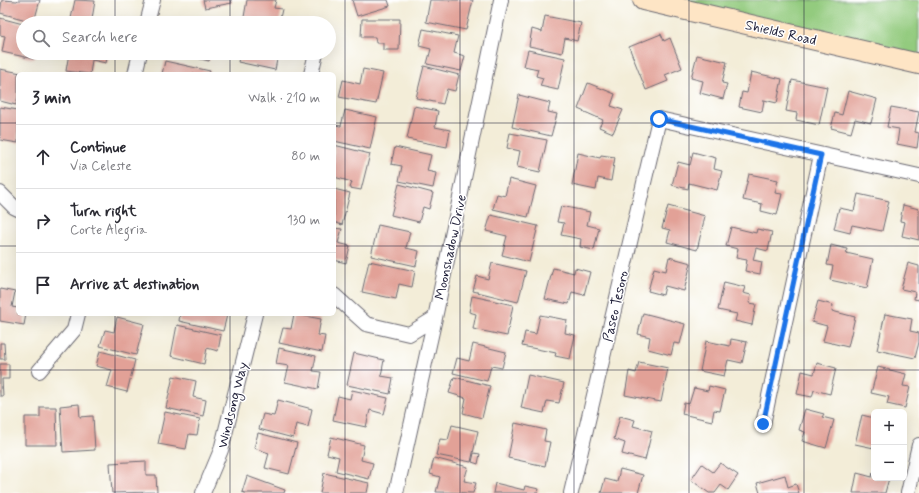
<!DOCTYPE html>
<html lang="en">
<head>
<meta charset="utf-8">
<style>
	body { margin:0; font-family:Mynerve,sans-serif; background:#f7f7f7; color:#2b2b33 }
	.controls { position:absolute; right:12px; bottom:12px; display:grid; overflow:hidden; border-radius:6px; box-shadow:0 4px 16px #0002 }
	.controls button { width:36px; height:36px; display:grid; place-items:center; padding:0; border:0; border-bottom:1px solid #e1e1e2; background:#fff; color:#2b2b33; font:20px sans-serif }
	.stop { position:absolute; width:12px; height:12px; margin:-9px; border:3px solid #1a73e8; border-radius:50%; background:#fff }
	.stop.end { background:#1a73e8; border-color:#fff; box-shadow:0 1px 4px #0008 }
	.list { margin:0; padding:0; list-style:none }
	h2 { display:flex; justify-content:space-between; align-items:center; height:52px; margin:0; padding:0 16px; font-size:17px }
	h2 small { font-size:13px; font-weight:400; color:#7c7c81 }
	.list li { display:grid; grid-template-columns:26px 1fr auto; gap:12px; align-items:center; box-sizing:border-box; height:64px; padding:0 16px; border-top:1px solid #e1e1e2 }
	.list b { display:block; font-size:15px; white-space:nowrap }
	.list p { margin:0; font-size:13px; white-space:nowrap; color:#7c7c81 }
	.list em { font-size:13px; font-style:normal; color:#7c7c81 }
	.icon { flex:none; width:22px; height:22px; fill:none; stroke:currentColor; stroke-width:2; stroke-linecap:round; stroke-linejoin:round }
	.map { position:relative; flex:none; width:919px; height:493px; overflow:hidden }
	.search { position:absolute; background:#fff; box-shadow:0 4px 16px #0002; left:16px; top:16px; width:320px; height:44px; display:flex; align-items:center; gap:10px; box-sizing:border-box; padding:0 14px; border-radius:22px; color:#7c7c81; font-size:15px }
	.panel { position:absolute; background:#fff; box-shadow:0 4px 16px #0002; left:16px; top:72px; width:320px; height:244px; border-radius:6px }
	.map>svg:first-child { display:block }
	.green { fill:#93cb7e; stroke:#5a765c }
	.building { fill:#e2a197 }
	.lines { fill:none; stroke-linecap:round; stroke-linejoin:round }
	.street-casing { stroke:#6b6972; stroke-width:16 }
	.secondary-casing { stroke:#6b6972; stroke-width:22 }
	.street { stroke:#fff; stroke-width:14 }
	.secondary { stroke:#fee5c5; stroke-width:20 }
	.route { stroke:#1a73e8; stroke-width:5 }
	.grid { fill:none; stroke:#22223b; stroke-width:1; stroke-opacity:0.55 }
	.labels { text-anchor:middle; stroke-width:3; stroke-linejoin:round; paint-order:stroke }
	.street-label { font-size:14px; fill:#22223b; stroke:#fff }
</style>
</head>
<body>
<div class="map">
<svg width="919" height="493" viewBox="0 0 919 493">
	<rect width="100%" height="100%" fill="#fff"/>
	<filter id="ink" filterUnits="userSpaceOnUse"><feTurbulence type="fractalNoise" baseFrequency=".025" numOctaves="2"/><feDisplacementMap in="SourceGraphic" scale="8" xChannelSelector="R" yChannelSelector="G"/><feConvolveMatrix kernelMatrix="1 2 1 2 8 2 1 2 1" color-interpolation-filters="sRGB"/></filter>
	<filter id="wash" filterUnits="userSpaceOnUse"><feTurbulence type="fractalNoise" baseFrequency=".012" numOctaves="4" result="noise"/><feDisplacementMap in="SourceGraphic" scale="16" xChannelSelector="R" yChannelSelector="G"/><feGaussianBlur stdDeviation="0.9" result="paint"/><feColorMatrix in="noise" values="0 0 0 0 0 0 0 0 0 0 0 0 0 0 0 0 0 1.4 0 .05"/><feComposite in="paint" operator="in"/></filter>
	<g filter="url(#wash)">
		<rect width="100%" height="100%" fill="#f3edd8"/>
		<!-- green -->
		<path class="green" d="M643 0H919V64Z"/>
		<g id="blocks">
			<!-- building -->
			<path class="building" d="M2 0 17 1 18 0H40L34 22 0 13Z
				M75 0 95 1 92 19 108 23H70Z
				M203 0H231L232 3 205 8Z
				M247 0H276L274 8 282 9 279 23 244 17Z
				M352 0H388L390 6 357 16Z
				M430 0H473L466 30 426 22Z
				M545 16 581 23 577 41 565 38 562 53 529 46 532 29 542 32Z
				M0 18 23 24V53H36L34 59 2 52 5 36 0 35Z
				M362 19H400L399 50H383V43H376L375 37H361Z
				M423 29 458 36 454 53 465 56 461 71 427 64 431 49 419 46Z
				M661 34 664 41 670 38 682 68 665 75 668 81 646 90 629 47Z
				M528 50 565 58 558 90 540 86 543 78 536 76 538 69 524 66Z
				M69 53H108L106 63 92 60 90 74 66 71Z
				M176 53H211L209 61Z
				M240 53H272L278 54 275 70 238 62Z
				M697 55 727 62 722 83 727 84 723 99 700 93 703 81 691 78Z
				M165 61 210 71 209 74H162Z
				M424 66 459 75 455 91 447 89 443 104 416 98Z
				M0 69 21 73 18 74V96L16 105 0 101Z
				M363 69 383 73 376 104 339 97 343 80 360 84Z
				M751 72 782 79 777 103 764 100 762 112 739 107 742 92 747 93Z
				M792 80 827 87 819 125 796 120 797 113 786 111Z
				M588 83 615 94 611 106 623 110 613 133 599 127 603 120 578 109Z
				M848 91 877 99 871 123 855 119 851 133 831 128 835 113 842 115Z
				M519 95 550 103 548 112 557 114 551 136 512 127Z
				M414 106 438 111 435 127 450 130 447 147 407 139Z
				M0 107 18 110V143L0 140Z
				M891 107 919 112 915 132 919 133 917 148 897 144 899 129 887 127Z
				M345 110 377 117 370 149 334 141V125L341 126Z
				M510 133 547 140 540 172 517 167 520 151 507 148Z
				M334 145 370 154 361 190 350 188 352 182 334 177Z
				M395 147 431 155 427 171 436 173 433 188 399 181 402 166 391 164Z
				M693 152 716 158 714 169 722 171 717 190 689 183 688 189 672 185 678 162 690 165Z
				M578 153 600 158 601 155 615 157 611 181 598 178 596 190 572 185Z
				M749 174 778 180 775 193 782 194 777 215 761 211 762 204 743 200Z
				M509 179 536 186 528 217 493 209 497 194 505 196Z
				M399 184 433 193 429 209 423 207 419 222 391 215Z
				M334 189 350 193 342 225 334 222Z
				M858 194 889 201 882 231 852 225 850 233 834 229 839 208 854 211Z
				M903 205 919 209V240L902 236 905 222 900 221Z
				M561 206 590 212 587 225 599 228 594 250 580 247 581 239 561 235 564 223 557 222Z
				M668 206 705 216 697 250 667 242 670 230 662 228Z
				M491 215 538 226 529 262 502 255 507 236 486 231Z
				M378 225 410 232 406 248 419 251 416 266 371 256Z
				M731 227 756 233 757 229 772 232 768 251 756 248 753 260 762 262 760 274 745 271 747 260 736 258 738 249 726 246Z
				M334 228 342 229 338 243 350 246 346 263 334 260Z
				M831 245 847 249 846 253 873 259 867 288 830 280 833 266 827 265Z
				M669 257 691 263 684 291 665 286 663 295 648 291 654 268 666 271Z
				M369 261 415 271 412 287 399 284 396 299 362 292Z
				M492 263 526 271 518 302 473 291 477 276 488 279Z
				M908 263 919 266V300L914 299 915 292 901 289Z
				M553 268 574 273 575 268 590 272 584 295 572 292 569 304 545 299Z
				M724 282 745 287 743 293 751 295 749 303 756 304 752 325 735 321 737 314 718 310Z
				M0 289 15 292 12 307 18 308V314H26L24 325 0 321Z
				M472 296 513 305 507 336 473 329 476 314 469 312Z
				M818 301 833 305 832 311 855 317 848 347 823 341 827 326 812 322Z
				M643 313 685 324 680 344 674 343 671 355 648 349 650 337 638 334Z
				M180 314H221L227 315 223 331 179 321Z
				M294 314 321 319 318 335 325 336 322 352 279 343 283 328 291 329Z
				M885 314 912 319 910 331 919 333V342L915 358 877 350Z
				M540 315 567 320 565 333 575 335 570 359 555 356 556 353 522 346 525 332 536 334Z
				M117 317 144 324 136 355 100 346 105 330 114 332Z
				M177 325 221 335 218 351 207 348 204 364 171 356Z
				M731 339 747 342 742 363 728 360 724 376 700 371 706 341 730 346Z
				M0 343H4L5 359H0Z
				M473 344 506 352 502 368 491 366 487 381 453 373 457 358 469 361Z
				M279 348 316 356 313 371 321 372 318 389 285 382 289 366 276 364Z
				M100 351 135 360 127 392 107 387 112 370 96 366Z
				M354 353 384 360 381 376 393 378 390 394 347 385Z
				M639 362 668 368 661 402 625 395 629 371 636 373Z
				M817 363 836 368 830 394 814 390 812 397 797 394 802 371 814 374Z
				M0 364H9V379H2L3 396H0Z
				M878 367 906 374 903 386 910 387 905 408 887 404 889 397 871 393Z
				M528 375 564 383 559 403 547 401 544 413 521 408Z
				M173 376 196 381 193 397 206 400 203 416 166 408Z
				M454 377 490 386 482 418 463 413 466 398 449 393Z
				M709 386 725 390 720 411 714 410 712 421 682 414 684 403 689 404 694 388 708 391Z
				M352 390 388 398 384 414 370 410 366 427 333 420 338 396 350 399Z
				M278 400 312 409 308 427 296 424 293 438 259 429 263 414 274 416Z
				M79 404 80 417 93 416 95 450 63 452 60 406Z
				M40 407H56L57 445H25V417H40Z
				M805 409 824 414 822 417 834 420 826 448 802 441 805 432 799 430Z
				M165 412 200 419 197 435 189 434 186 449 158 444Z
				M862 415 874 418V448L855 444Z
				M620 416 635 420 633 426 652 431 645 460 622 454 625 443 614 439Z
				M515 423 546 430 544 441 550 442 545 466 508 458Z
				M452 425 478 431 471 462 436 455 440 439 448 440Z
				M258 433 297 443 289 474 265 468 269 453 254 448Z
				M331 437 364 445 361 460 373 463 369 479 336 471 339 457 327 454Z
				M474 453 480 454 478 464 472 462Z
				M434 458 468 467 464 481 476 483 473 493 436 492 440 477 430 474Z
				M146 461V475H156L157 492 112 493 110 463Z
				M720 463 738 475 728 490 721 485 715 493H709L691 480 702 464 713 472Z
				M620 469 643 475 638 493H601L605 479 617 482Z
				M873 472 874 478H889L885 493H853L857 473 872 477Z
				M324 473 369 483 367 493H320Z
				M785 475 788 487 796 484 799 493H760L757 483Z
				M247 476 285 490 284 493H245L242 492Z
				M495 483 524 490 525 486 539 489 538 493H493Z"/>
		</g>
	</g>
	<g filter="url(#ink)">
		<use href="#blocks" fill-opacity="0" stroke="#6b6972" stroke-width="1"/>
		<g class="lines">
			<defs>
				<path id="street" d="M147 23 153 0
					M135 74 140 53
					M311 74 316 53
					M0 193 14 207 18 209
					M334 295 366 324 409 334 435 318
					M39 371 74 330 78 314
					M763 424 821 155
					M203 493 221 450 255 314
					M396 493 435 318 501 0
					M571 493 659 119 919 176
					M908 493 919 445"/>
				<path id="secondary" d="M643 0 919 64"/>
			</defs>
			<!-- street casing -->
			<use href="#street" class="street-casing"/>
			<!-- secondary casing -->
			<use href="#secondary" class="secondary-casing"/>
			<!-- street -->
			<use href="#street" class="street"/>
			<!-- secondary -->
			<use href="#secondary" class="secondary"/>
		</g>
	</g>
	<g class="lines" filter="url(#ink)">
		<!-- route -->
		<path class="route" d="M659 119 821 155 763 424"/>
	</g>
	<!-- grid -->
	<path class="grid" d="M115 0V23M230 0V23M345 0V493M460 0V493M574 0V493M689 0V493M804 0V493M115 53V74M230 53V74M0 123H18M334 123H919M0 246H18M334 246H919M115 314V493M230 314V493M0 370H919"/>
	<g class="labels">
		<!-- street labels -->
		<g class="street-label">
			<text transform="translate(781 32) rotate(13)" y="5">Shields Road</text>
			<text transform="translate(450 247) rotate(-78)" y="5">Moonshadow Drive</text>
			<text transform="translate(615 306) rotate(-77)" y="5">Paseo Tesoro</text>
			<text transform="translate(232 405) rotate(-76)" y="5">Windsong Way</text>
		</g>
	</g>
</svg>
<div class="controls">
<button>+</button>
<button>−</button>
</div>
<div class="stop" style="left:659px;top:119px"></div>
<div class="stop end" style="left:763px;top:424px"></div>
<div class="search"><svg class="icon" aria-label="search" viewBox="0 0 24 24"><circle cx="10" cy="10" r="6"/><path d="M15 15l6 6"/></svg>Search here</div>
<section class="panel">
<h2>3 min<small>Walk · 210 m</small></h2>
<ul class="list">
<li><svg class="icon" aria-label="ahead" viewBox="0 0 24 24"><path d="M12 20V5M6 11l6-6 6 6"/></svg><div><b>Continue</b><p>Via Celeste</p></div><em>80 m</em></li>
<li><svg class="icon" aria-label="right" viewBox="0 0 24 24"><path d="M7 20v-9h11M14 6l5 5-5 5"/></svg><div><b>Turn right</b><p>Corte Alegria</p></div><em>130 m</em></li>
<li><svg class="icon" aria-label="arrive" viewBox="0 0 24 24"><path d="M6 21V4h12l-3 4 3 4H6"/></svg><div><b>Arrive at destination</b></div></li>
</ul>
</section>
</div>
</body>
</html>
